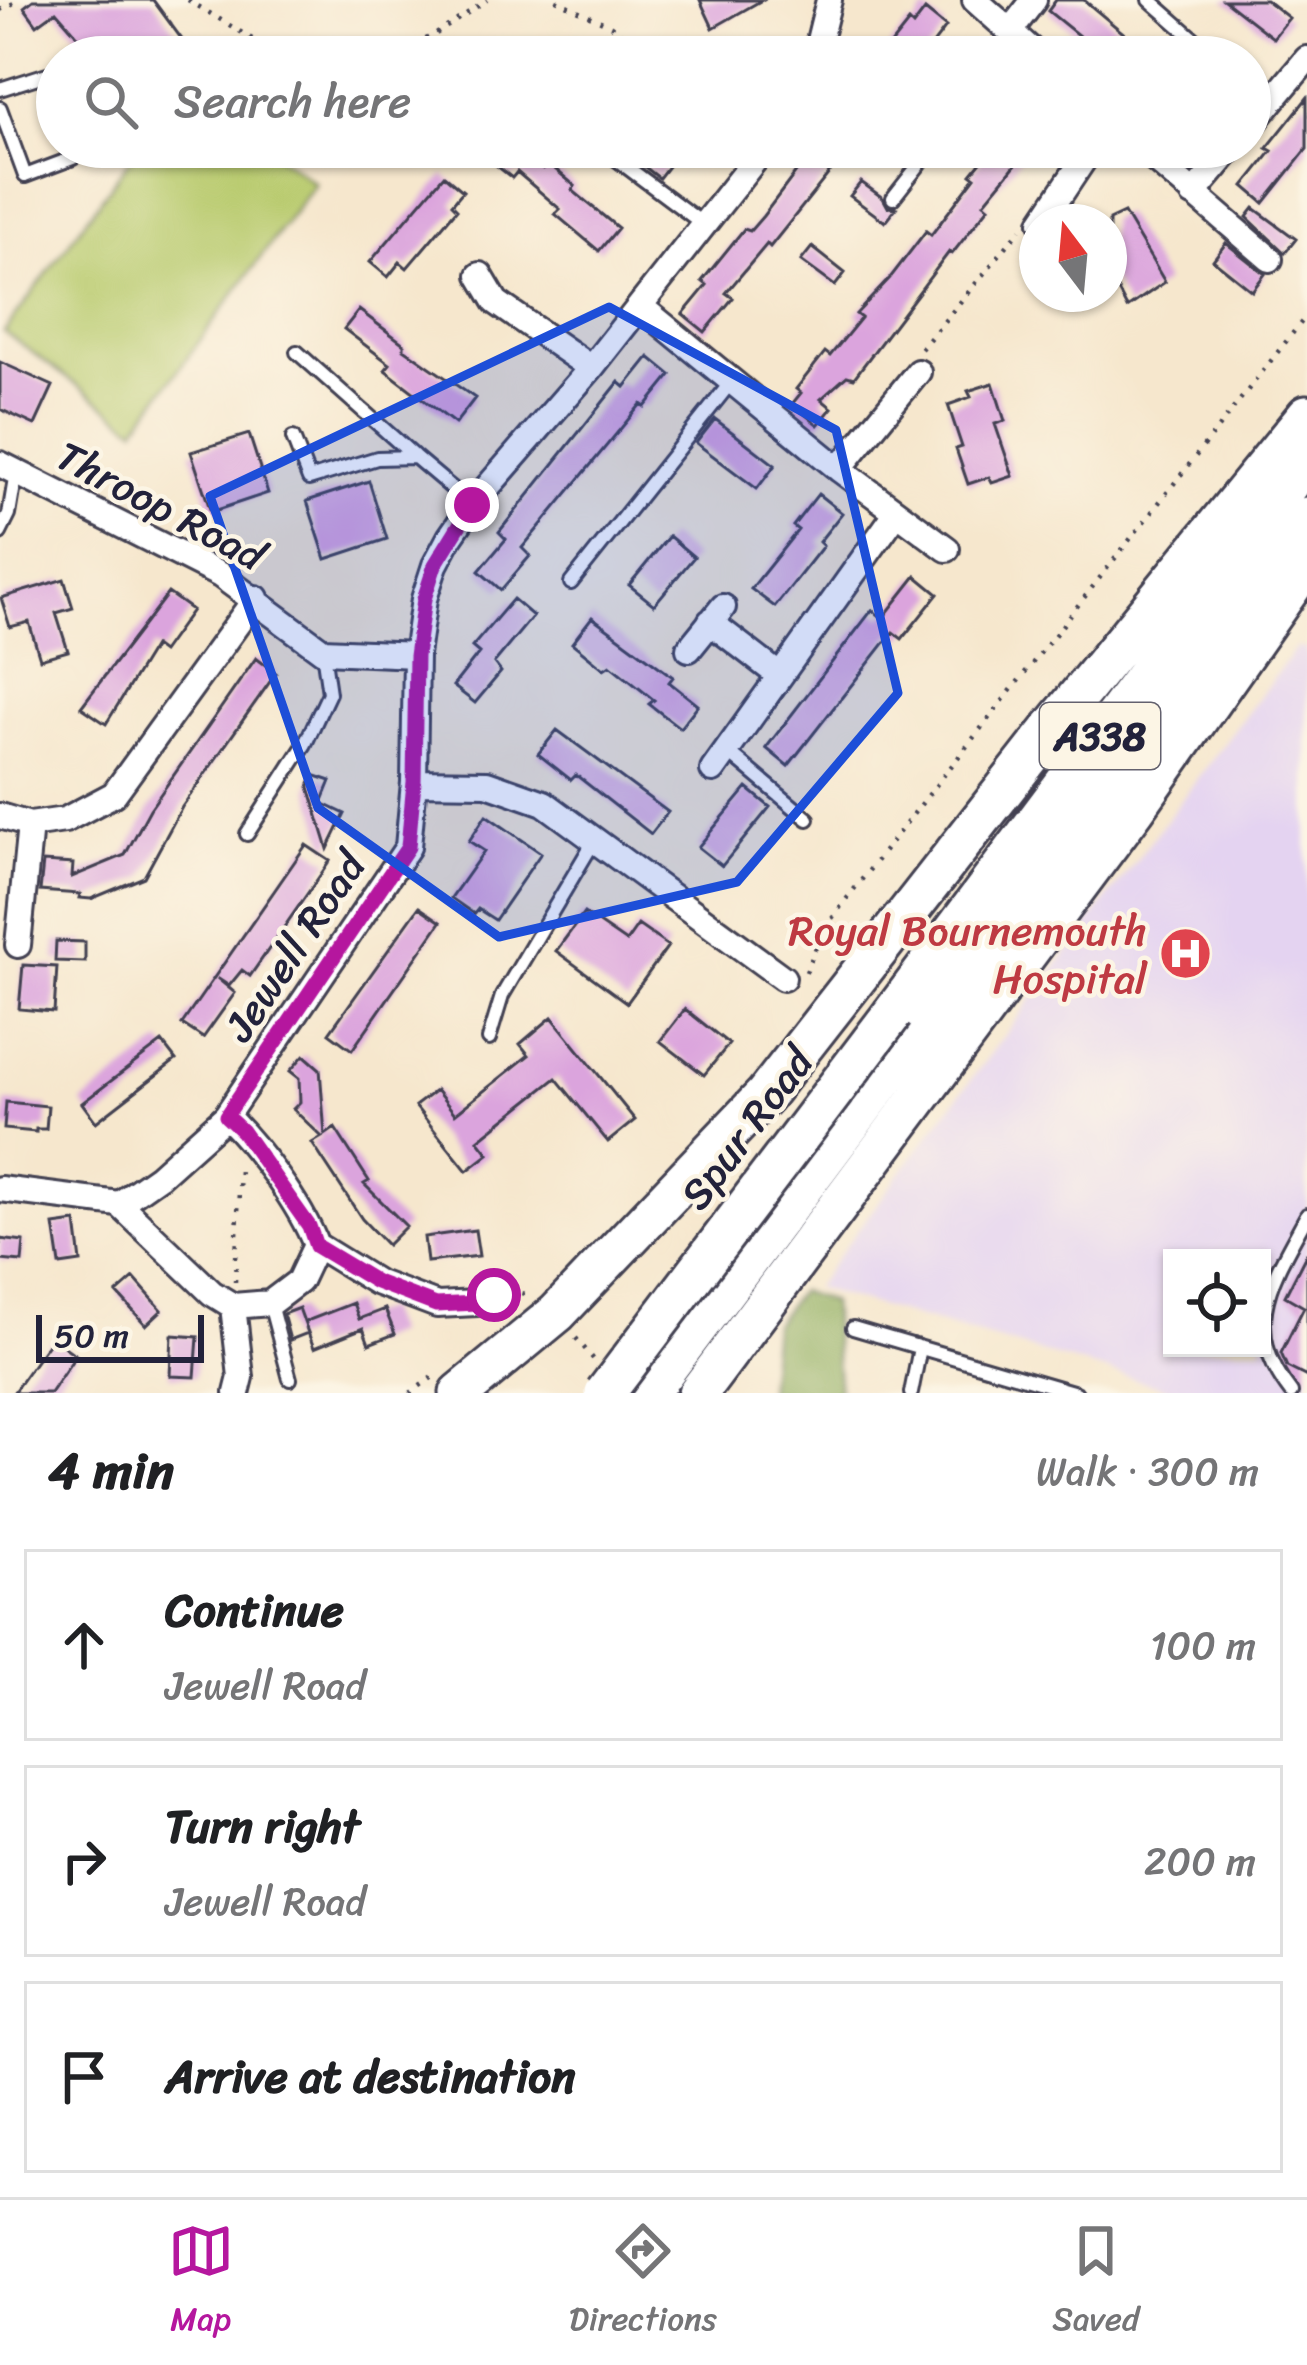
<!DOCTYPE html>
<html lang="en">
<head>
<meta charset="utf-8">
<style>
	body { margin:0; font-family:Sriracha,sans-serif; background:#f6f6f6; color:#202124 }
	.controls { position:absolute; right:36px; bottom:36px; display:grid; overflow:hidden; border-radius:0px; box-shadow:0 3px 9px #0004 }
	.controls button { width:108px; height:108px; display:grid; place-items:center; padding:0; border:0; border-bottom:3px solid #e0e0e0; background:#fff; color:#202124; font:60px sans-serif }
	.compass { position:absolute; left:1019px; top:204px; width:108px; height:108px; border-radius:50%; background:#fff; box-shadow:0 3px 9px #0004; rotate:344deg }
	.scale { position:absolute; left:36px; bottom:30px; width:168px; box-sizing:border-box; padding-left:12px; border:6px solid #22223b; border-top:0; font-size:33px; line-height:42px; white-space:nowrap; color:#22223b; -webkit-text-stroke:9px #fcf5e5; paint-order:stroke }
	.stop { position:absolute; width:36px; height:36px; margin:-27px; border:9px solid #b5179e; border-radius:50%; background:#fff }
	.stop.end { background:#b5179e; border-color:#fff; box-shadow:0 3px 12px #0008 }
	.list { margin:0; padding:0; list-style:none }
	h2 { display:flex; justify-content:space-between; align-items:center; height:156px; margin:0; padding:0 48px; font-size:51px }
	h2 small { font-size:39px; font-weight:400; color:#757577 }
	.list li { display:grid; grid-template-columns:78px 1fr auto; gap:36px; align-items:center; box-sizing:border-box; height:192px; margin:0 24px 24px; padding:0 24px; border:3px solid #e0e0e0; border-radius:0px }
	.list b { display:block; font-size:45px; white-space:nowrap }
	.list p { margin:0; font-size:39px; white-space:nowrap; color:#757577 }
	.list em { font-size:39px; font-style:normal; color:#757577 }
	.icon { flex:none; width:66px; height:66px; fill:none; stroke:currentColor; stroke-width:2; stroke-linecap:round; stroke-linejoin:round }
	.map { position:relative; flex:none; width:1307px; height:1393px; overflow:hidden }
	.search { position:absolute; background:#fff; box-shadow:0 3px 9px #0004; left:36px; right:36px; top:36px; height:132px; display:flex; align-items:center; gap:30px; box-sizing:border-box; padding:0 42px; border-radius:66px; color:#757577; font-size:45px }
	.sheet { height:804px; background:#fff }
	nav { display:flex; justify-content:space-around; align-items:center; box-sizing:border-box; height:168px; border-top:3px solid #e0e0e0; background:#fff; font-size:33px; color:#757577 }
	nav a { display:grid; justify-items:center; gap:6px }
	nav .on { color:#b5179e }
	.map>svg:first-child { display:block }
	.built { fill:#e4d3f1; fill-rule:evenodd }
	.green { fill:#b8ca6d; stroke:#6d7654; stroke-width:3 }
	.forest { fill:#92ae60; stroke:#5a684e; stroke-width:3 }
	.building { fill:#dba4dd }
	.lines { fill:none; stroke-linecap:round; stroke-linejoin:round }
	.service-casing { stroke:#424051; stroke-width:18 }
	.minor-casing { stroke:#424051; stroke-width:30 }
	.trunk-casing { stroke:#424051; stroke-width:45 }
	.path { stroke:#424051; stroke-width:4.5; stroke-dasharray:3 9; stroke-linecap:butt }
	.service { stroke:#fff; stroke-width:12 }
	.minor { stroke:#fff; stroke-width:24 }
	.trunk { stroke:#fff; stroke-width:39 }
	.trunk-bridge-casing { stroke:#424051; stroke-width:45; stroke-linecap:butt }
	.trunk-bridge { stroke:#fff; stroke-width:39 }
	.route { stroke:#b5179e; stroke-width:15 }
	.marked { fill:#1d4ed8; fill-opacity:0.2; stroke:#1d4ed8; stroke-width:9; stroke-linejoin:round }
	.labels { text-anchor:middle; stroke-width:9; stroke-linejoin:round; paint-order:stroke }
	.shield { fill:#fcf5e5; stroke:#63616e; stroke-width:3 }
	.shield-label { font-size:39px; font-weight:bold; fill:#22223b }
	.street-label { font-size:42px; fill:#22223b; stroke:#fcf5e5 }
	.health-label { font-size:42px; fill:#be3a42; stroke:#fcf5e5; text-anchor:end }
</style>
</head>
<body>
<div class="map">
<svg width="1307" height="1393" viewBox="0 0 1307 1393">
	<rect width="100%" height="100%" fill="#fcf5e5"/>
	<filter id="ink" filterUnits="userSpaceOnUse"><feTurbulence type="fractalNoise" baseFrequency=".00833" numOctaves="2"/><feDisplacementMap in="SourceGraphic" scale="24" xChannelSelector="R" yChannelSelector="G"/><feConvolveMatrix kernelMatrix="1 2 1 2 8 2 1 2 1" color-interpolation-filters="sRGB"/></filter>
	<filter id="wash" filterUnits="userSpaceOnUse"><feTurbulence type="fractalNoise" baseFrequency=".004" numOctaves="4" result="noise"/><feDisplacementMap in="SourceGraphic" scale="48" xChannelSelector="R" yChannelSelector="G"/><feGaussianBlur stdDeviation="2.7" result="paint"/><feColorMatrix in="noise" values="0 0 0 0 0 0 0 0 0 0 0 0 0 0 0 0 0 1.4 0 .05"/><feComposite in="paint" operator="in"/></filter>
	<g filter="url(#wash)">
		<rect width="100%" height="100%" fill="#f6e7cd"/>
		<!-- built -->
		<path class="built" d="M1297 647 1307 650V1393H1184L814 1288ZM1172 1258H1262V1348H1172Z"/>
		<!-- green -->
		<path class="green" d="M139 147H266L315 183 136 428 4 332Z"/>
		<!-- forest -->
		<path class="forest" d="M799 1291 831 1302 839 1393H767L773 1325Z"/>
		<g id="blocks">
			<!-- building -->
			<path class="building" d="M33 0H153L189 49 179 57H163L153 44 136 57H96L56 11 37 25 24 7Z
				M700 0H762L713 28Z
				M1056 0H1084L1152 57H1105L1048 11Z
				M1224 0H1266L1289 18 1273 38Z
				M925 10 946 27 923 57H881L909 22 913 26Z
				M1307 98V149L1264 203 1244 186 1272 151 1267 148Z
				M473 147H517L543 169 548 163 575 186 572 190 618 228 599 251 555 214 560 209 517 172 512 178Z
				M646 147H683L659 178 636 160Z
				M815 147H850L770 247 767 244 726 293 733 298 705 332 683 314 707 285 702 281 744 229 750 231 763 216Z
				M993 147H1030L984 203 989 207 952 254 949 252 854 378 847 376 821 399 832 408 818 425 792 404 801 393 796 389 825 352 830 356 861 318 856 314 890 278 926 231 931 235 975 177 971 174Z
				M444 175 463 191 452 204 457 209 407 268 400 262 388 277 370 262Z
				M861 182 883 198 888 207 896 208 885 222 850 196Z
				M1254 208 1296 239 1285 253 1247 217Z
				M1124 213 1165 282 1127 308 1109 273V220Z
				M1226 243 1265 274 1252 291 1213 260Z
				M812 247 845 273 835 286 801 261Z
				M359 310 404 344V349L475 398 455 424 385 370 390 364 344 329Z
				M649 357 671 375 645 407 641 404 522 548 530 556 501 590 479 571 506 539 499 532 619 382 625 387Z
				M0 362 53 386 35 425 0 409Z
				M993 383 1005 421 995 424 1013 476 992 483 989 477 968 484 956 449 962 447 948 405 971 397 968 391Z
				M715 419 775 465 757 489 696 443Z
				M249 434 268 493 211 512 191 452Z
				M369 481 387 539 326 559 307 501Z
				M818 494 842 513 819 542 823 546 775 607 751 589 798 530 793 526Z
				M669 536 694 557 654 605 629 585Z
				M916 576 938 594 902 639 893 632 788 766 766 748 872 610 883 618Z
				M64 579 73 608 56 613 68 651 40 659 29 622 10 627 1 598Z
				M168 593 192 610 162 652 154 646 106 724 81 707Z
				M513 599 533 616 494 663 501 672 475 703 453 686 479 653 472 647Z
				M592 617 673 677 669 682 698 705 680 728 649 704 654 700 610 665 604 669 572 643Z
				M256 658 276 673 182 807 144 877 91 899 79 898 80 894 40 891 43 862 73 864 72 877 125 855 150 809Z
				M557 730 668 812 651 834 576 775 571 780 538 754Z
				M313 775 331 781 322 803 345 814 328 849 309 787Z
				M747 788 770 807 722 866 698 847Z
				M486 815 541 853 495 920 478 909 474 914 451 898 484 851 469 841Z
				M306 845 330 861 250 976 242 970 229 986 217 978 235 993 203 1038 182 1024Z
				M419 907 441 922 352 1050 329 1033Z
				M584 913 626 942 638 925 668 946 627 1003 556 951Z
				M56 941 85 942V962L55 961Z
				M23 965 57 967 54 1012 19 1009Z
				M685 1009 729 1044 704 1075 660 1041Z
				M552 1017 635 1120 608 1142 556 1078 478 1140 489 1154 467 1171 415 1106 436 1090 455 1114 529 1055 520 1044Z
				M162 1042 176 1060 96 1122 82 1103Z
				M304 1055 320 1069 325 1135 335 1128 369 1181 364 1184 406 1226 387 1245 362 1219 312 1143 322 1137 293 1109 300 1102 299 1078 290 1071Z
				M6 1102 48 1106 46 1129H36V1132L4 1129Z
				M76 1222 81 1262 60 1265 54 1225Z
				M475 1230 479 1256 427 1262 424 1237Z
				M0 1239 24 1242 22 1262 0 1260Z
				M1307 1253V1377L1287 1367 1281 1353 1304 1307 1285 1296Z
				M134 1278 162 1310 146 1325 117 1293Z
				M353 1303 359 1319 385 1309 395 1334 369 1344 363 1328 314 1348 304 1322Z
				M299 1308 308 1333 290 1340 283 1314Z
				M172 1335 198 1337 195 1377 170 1376Z
				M52 1338 76 1355 50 1393H13Z"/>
		</g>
	</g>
	<g filter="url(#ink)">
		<use href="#blocks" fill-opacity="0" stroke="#424051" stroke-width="3"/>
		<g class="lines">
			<defs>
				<path id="service" d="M1150 0 1199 43
					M0 89 47 74 57 107
					M0 108 25 176 73 158 70 147
					M600 147 703 224
					M893 198 933 147
					M297 352 414 456
					M293 438 309 479 377 458 415 457 472 505
					M0 533 9 515 16 473
					M571 583 732 381
					M727 751 808 819
					M247 834 305 744 329 693 323 652
					M489 1039 502 996 594 841
					M270 1304 290 1379
					M853 1328 1076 1393
					M911 1393 920 1348
					M1291 1393C1239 1326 1272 1279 1307 1215"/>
				<path id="minor" d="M975 0 1039 57
					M1010 31 1034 0
					M815 57 829 0
					M1250 127 1307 59
					M1140 147 1270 259
					M1193 194 1233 147
					M1042 222 1092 147
					M480 275 496 302 591 368
					M640 306 839 469 947 549
					M0 464 220 575 323 651 416 655
					M839 469 918 372
					M710 622 780 676
					M689 649 723 607
					M713 770 897 512
					M414 782 487 783 544 803 783 978
					M0 816 30 825 65 820 114 794 256 598
					M18 945 30 825
					M0 1189 119 1204 159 1176 226 1116 408 847 414 782 416 655 424 599 435 565 450 537 472 505 591 368 765 147
					M119 1204 212 1293 233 1306 270 1303 299 1281 316 1245C300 1204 258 1147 226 1116
					M316 1245 376 1282 437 1305 477 1303
					M233 1306 241 1377 237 1393"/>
				<path id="trunk" d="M893 1013 1307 459
					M460 1393 557 1313 765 1095 1057 722 1307 415
					M648 1393 1307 517
					M698 1393 1135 809 1307 564"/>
			</defs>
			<!-- service casing -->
			<use href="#service" class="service-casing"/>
			<!-- minor casing -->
			<use href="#minor" class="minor-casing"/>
			<!-- trunk casing -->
			<use href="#trunk" class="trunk-casing"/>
			<!-- path -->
			<path class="path" d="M188 0 282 57
				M556 0 611 26 654 57
				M0 10 20 0
				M381 57 433 36 487 0
				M921 349 1021 229
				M806 972 822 932 848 897 1307 315
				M235 1282 240 1168
				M498 1294 514 1291 532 1296
				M576 1338 595 1361
				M410 1393 433 1377"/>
			<!-- service -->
			<use href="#service" class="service"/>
			<!-- minor -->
			<use href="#minor" class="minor"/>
			<!-- trunk -->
			<use href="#trunk" class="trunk"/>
			<defs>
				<path id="trunk-bridge" d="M605 1393 893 1013"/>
			</defs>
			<!-- trunk-bridge casing -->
			<use href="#trunk-bridge" class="trunk-bridge-casing"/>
			<!-- trunk-bridge -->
			<use href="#trunk-bridge" class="trunk-bridge"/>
		</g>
	</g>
	<g class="lines" filter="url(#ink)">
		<!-- route -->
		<path class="route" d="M472 505 435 565 424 599 416 656 414 782 408 847 226 1116 242 1131 309 1226 316 1246 376 1282 436 1305 477 1303 494 1295"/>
	</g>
	<!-- marked area -->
	<path class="marked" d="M609 307 836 430 898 693 737 882 499 937 318 808 210 496Z"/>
	<!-- icons -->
	<defs>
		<symbol id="hospital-disc" viewBox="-11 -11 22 22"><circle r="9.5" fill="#e0444e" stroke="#fcf5e5"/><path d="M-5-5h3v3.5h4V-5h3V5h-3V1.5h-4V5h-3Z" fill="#fff"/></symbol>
	</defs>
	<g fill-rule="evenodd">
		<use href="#hospital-disc" x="1156" y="924" width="59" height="59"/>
	</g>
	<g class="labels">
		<!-- shield labels -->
		<rect class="shield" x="1040" y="703" width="120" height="66" rx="9"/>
		<g class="shield-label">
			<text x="1100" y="750">A338</text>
		</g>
		<!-- street labels -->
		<g class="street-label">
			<text transform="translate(161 505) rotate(28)" y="15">Throop Road</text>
			<text transform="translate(294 946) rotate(-56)" y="15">Jewell Road</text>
			<text transform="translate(746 1128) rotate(-53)" y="15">Spur Road</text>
		</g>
		<!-- health labels -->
		<g class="health-label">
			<text x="1147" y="945">Royal Bournemouth<tspan x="1147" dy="48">Hospital</tspan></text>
		</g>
	</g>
</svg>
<div class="controls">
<button><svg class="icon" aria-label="locate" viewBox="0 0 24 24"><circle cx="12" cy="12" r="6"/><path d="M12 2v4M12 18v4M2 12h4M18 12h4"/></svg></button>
</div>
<svg class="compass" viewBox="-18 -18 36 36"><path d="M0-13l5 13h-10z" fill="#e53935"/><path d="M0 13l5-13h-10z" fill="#757577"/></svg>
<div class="scale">50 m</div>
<div class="stop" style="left:494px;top:1295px"></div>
<div class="stop end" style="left:472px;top:505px"></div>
<div class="search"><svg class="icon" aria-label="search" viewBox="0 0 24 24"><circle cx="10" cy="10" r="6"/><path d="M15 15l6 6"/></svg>Search here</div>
</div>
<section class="sheet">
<h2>4 min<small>Walk · 300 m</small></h2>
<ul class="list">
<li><svg class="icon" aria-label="ahead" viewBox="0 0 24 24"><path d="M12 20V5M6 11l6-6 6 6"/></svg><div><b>Continue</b><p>Jewell Road</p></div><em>100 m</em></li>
<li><svg class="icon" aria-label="right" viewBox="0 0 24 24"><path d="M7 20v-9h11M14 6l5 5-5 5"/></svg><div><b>Turn right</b><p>Jewell Road</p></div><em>200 m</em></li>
<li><svg class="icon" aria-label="arrive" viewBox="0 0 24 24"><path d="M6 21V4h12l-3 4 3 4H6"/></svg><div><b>Arrive at destination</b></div></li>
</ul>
</section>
<nav>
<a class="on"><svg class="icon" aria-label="map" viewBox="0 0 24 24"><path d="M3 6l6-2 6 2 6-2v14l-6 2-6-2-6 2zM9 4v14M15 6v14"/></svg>Map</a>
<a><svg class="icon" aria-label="directions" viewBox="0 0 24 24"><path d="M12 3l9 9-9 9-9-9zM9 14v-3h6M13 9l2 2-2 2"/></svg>Directions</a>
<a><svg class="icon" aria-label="saved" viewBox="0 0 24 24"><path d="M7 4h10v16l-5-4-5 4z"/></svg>Saved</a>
</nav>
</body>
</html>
